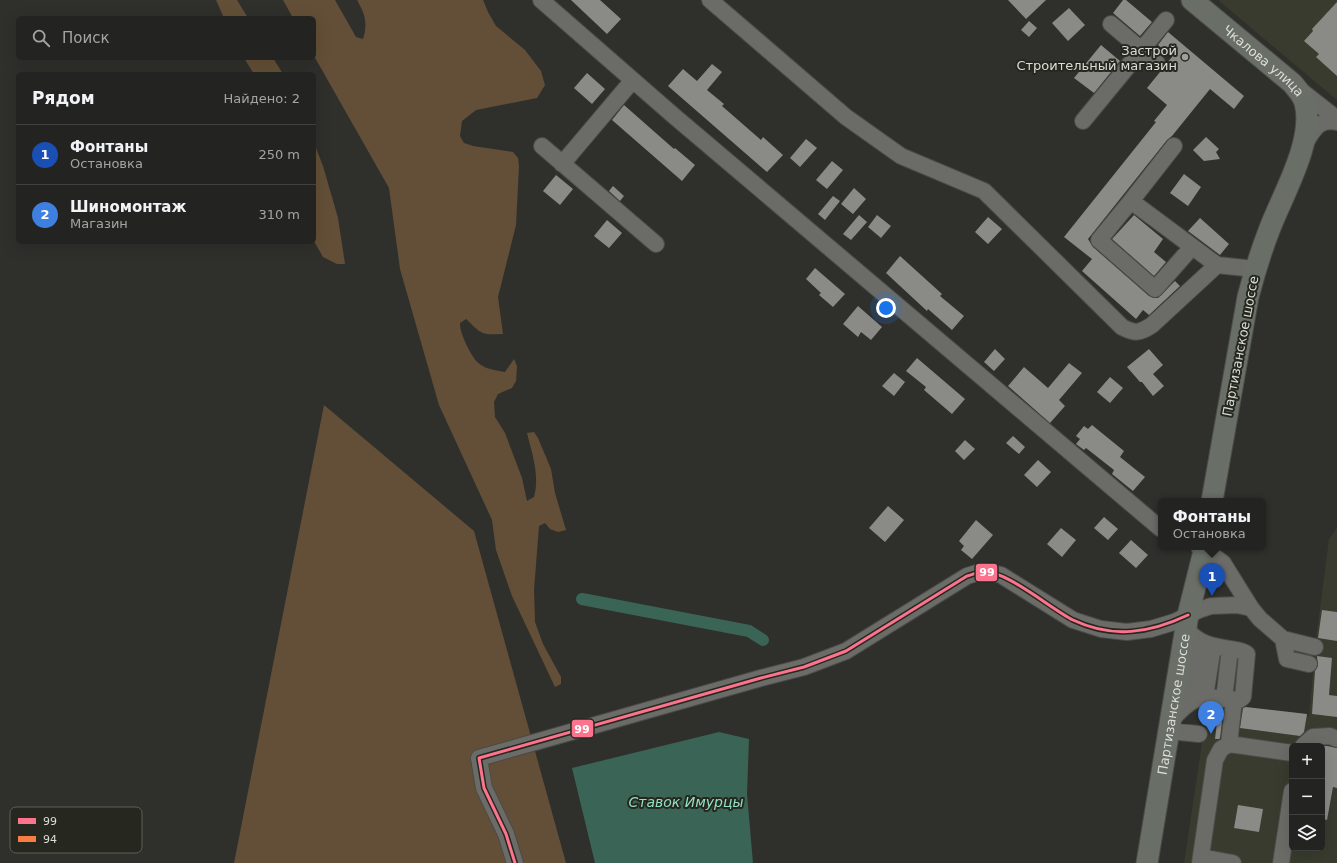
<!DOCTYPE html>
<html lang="ru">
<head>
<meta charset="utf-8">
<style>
	body { margin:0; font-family:"DejaVu Sans",sans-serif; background:#2f302e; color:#f1f3f6 }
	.controls { position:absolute; right:12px; bottom:12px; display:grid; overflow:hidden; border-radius:6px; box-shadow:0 4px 16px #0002 }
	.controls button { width:36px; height:36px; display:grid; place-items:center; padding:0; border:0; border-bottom:1px solid #40413f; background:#232421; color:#f1f3f6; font:20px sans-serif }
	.you { position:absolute; left:886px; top:308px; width:14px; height:14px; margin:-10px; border:3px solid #fff; border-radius:50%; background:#1a73e8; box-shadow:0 0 0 6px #1a73e833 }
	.badge { display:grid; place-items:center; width:26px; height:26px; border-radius:50%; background:#2563eb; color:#fff; font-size:13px; font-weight:700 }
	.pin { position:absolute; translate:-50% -33px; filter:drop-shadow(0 1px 2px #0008) }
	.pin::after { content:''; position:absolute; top:21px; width:14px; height:12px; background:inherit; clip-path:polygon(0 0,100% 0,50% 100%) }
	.popup { position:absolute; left:1158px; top:498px; width:108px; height:52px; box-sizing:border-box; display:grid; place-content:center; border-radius:6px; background:#232421; filter:drop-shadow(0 1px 3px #0005); font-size:13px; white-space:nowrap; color:#a3a4a5 }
	.popup b { font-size:15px; color:#f1f3f6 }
	.popup::after { content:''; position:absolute; left:50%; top:100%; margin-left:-8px; border:8px solid transparent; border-top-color:#232421 }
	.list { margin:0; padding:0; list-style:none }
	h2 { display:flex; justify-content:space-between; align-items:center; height:52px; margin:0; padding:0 16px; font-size:17px }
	h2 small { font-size:13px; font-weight:400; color:#a3a4a5 }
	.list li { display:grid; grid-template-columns:26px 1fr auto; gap:12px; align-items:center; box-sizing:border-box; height:60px; padding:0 16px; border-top:1px solid #40413f }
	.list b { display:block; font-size:15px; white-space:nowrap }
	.list p { margin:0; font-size:13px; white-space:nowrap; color:#a3a4a5 }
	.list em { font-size:13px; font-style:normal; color:#a3a4a5 }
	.icon { flex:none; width:22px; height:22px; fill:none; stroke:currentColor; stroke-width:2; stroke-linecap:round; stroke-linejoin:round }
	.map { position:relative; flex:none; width:1337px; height:863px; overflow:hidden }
	.search { position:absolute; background:#232421; box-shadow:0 4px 16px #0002; left:16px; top:16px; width:300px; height:44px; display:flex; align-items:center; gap:10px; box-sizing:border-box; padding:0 14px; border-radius:6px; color:#a3a4a5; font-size:15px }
	.panel { position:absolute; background:#232421; box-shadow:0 4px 16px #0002; left:16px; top:72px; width:300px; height:172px; border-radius:6px }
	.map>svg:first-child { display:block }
	.built { fill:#383b2e; fill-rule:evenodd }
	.green { fill:#634f37 }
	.water { fill:#3a6455 }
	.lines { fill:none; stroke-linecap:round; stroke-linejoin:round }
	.canal { stroke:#3a6455; stroke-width:12 }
	.building { fill:#8a8a86 }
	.minor-casing { stroke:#4b4b48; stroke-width:18 }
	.major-casing { stroke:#4b4b48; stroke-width:23 }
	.minor { stroke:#6b6c68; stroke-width:16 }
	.major { stroke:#696e67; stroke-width:21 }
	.bus-1-casing { stroke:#262820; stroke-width:6 }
	.bus-1 { stroke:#fc738d; stroke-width:3 }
	.poi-dot { fill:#9fa09c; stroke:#262820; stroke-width:1.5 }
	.labels { text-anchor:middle; stroke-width:4; stroke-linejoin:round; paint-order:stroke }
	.poi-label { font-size:13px; fill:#dbddd8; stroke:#262820; text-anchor:end }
	.street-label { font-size:13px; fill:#dbddd8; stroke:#262820 }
	.water-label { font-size:14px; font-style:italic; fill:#90e0c3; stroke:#262820 }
	.key { fill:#262820; stroke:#5c5e57; stroke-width:1 }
	.key-label { font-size:11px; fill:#dbddd8 }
	.line-badge { stroke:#262820; stroke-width:1.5 }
	.badge-label { font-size:11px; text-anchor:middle; font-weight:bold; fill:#fff }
</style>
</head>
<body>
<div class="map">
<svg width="1337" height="863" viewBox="0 0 1337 863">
	<rect width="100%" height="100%" fill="#2f302c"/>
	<!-- built -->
	<path class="built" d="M1218 0H1337V100Z
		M1337 528V863H1184L1208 703 1307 714 1309 717 1315 647 1329 539ZM1292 746H1322V848H1292Z"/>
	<!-- green -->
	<path class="green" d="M216 0H237L248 18H224Z
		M283 0H335L356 37 363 39C368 23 365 14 357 0H483L488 12 496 26 525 50 541 71 545 85 537 98 476 110 462 121 460 136 464 143 473 146 513 152 518 158 519 166 516 225 498 297 503 334C480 335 482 334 466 319L460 323C460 331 463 336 466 344 477 366 481 368 505 372L514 359 517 366 516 381 512 388 498 394 494 402 495 417 505 433 522 478 527 501 534 497C540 476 532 453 527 433L534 432 538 438 551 469 555 493 566 530 558 532 550 529 545 523 539 526 534 590 535 622 543 644 561 677V684L555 687 512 596 496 550 492 520 439 405 400 269 389 188 314 56V18H293Z
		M244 58H273L283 74H254Z
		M314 143 323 166 338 218 345 264H337L323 257 314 241Z
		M324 405 474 531 566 863H234Z"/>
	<!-- water -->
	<path class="water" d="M719 732 749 739 747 794 753 863H595L572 768Z"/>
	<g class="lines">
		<!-- canal -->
		<path class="canal" d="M582 599 749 631 763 640"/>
	</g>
	<!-- building -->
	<path class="building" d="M571 0H600L621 19 607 34Z
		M1008 0H1046L1026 19Z
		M1123 0H1126L1152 22 1140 36 1113 13Z
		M1337 2V76L1316 57 1319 54 1304 41 1313 31 1312 29Z
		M1069 8 1085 25 1068 41 1052 23Z
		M1029 21 1037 28 1029 37 1021 30Z
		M1168 32 1244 96 1234 109 1210 89 1172 136 1167 140 1088 239 1093 247 1149 296 1154 298H1158L1175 281 1180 286 1149 315 1143 310 1136 319 1082 271 1092 259 1064 237 1156 122 1154 121 1167 105 1147 88 1160 72 1164 69 1166 64 1172 57 1158 45Z
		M1101 45 1120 61 1094 93 1074 78Z
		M712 64 722 72 707 90 724 104 722 106 761 140 763 137 783 155 767 172 668 86 683 69 697 81Z
		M587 73 605 89 592 104 574 88Z
		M624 105 674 149 675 148 695 165 682 181 612 120Z
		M1206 137 1219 149 1216 152 1220 159 1204 161 1193 150Z
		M806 139 817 148 800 167 790 158Z
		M832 161 843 170 827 189 816 180Z
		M1184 174 1201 187 1188 206 1170 193Z
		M556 175 573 189 560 205 543 191Z
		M613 186 624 196 620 201 609 191Z
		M854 188 866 199 853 214 841 204Z
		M833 196 840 201 825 220 818 214Z
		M859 215 867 222 851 240 843 234Z
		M877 215 891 226 881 238 868 227Z
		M1134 215 1163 239 1154 252 1166 262 1154 276 1112 239Z
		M988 217 1002 229 988 244 975 232Z
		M1200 218 1229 244 1220 255 1188 231Z
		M607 220 622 233 609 248 594 236Z
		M900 256 942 294 940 296 964 316 952 330 928 309 927 311 886 273Z
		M815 268 845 294 833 307 819 295 821 293 806 279Z
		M858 306 882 327 871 340 861 332 858 337 843 324Z
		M995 349 1005 359 994 371 984 362Z
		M1149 349 1163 365 1153 374 1164 386 1153 396 1142 382H1140L1127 367Z
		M917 358 965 399 952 414 924 390 926 387 906 371Z
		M1069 363 1082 373 1059 400 1065 406 1050 423 1008 386 1024 367 1048 388Z
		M894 373 905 382 894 396 882 386Z
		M1110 377 1123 388 1110 403 1097 392Z
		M1092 425 1124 451 1120 457 1145 477 1133 491 1112 474 1114 470 1086 448 1084 450 1076 444 1080 439 1076 436 1084 426 1088 429Z
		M1013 436 1025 447 1019 454 1006 443Z
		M965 440 975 449 964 460 955 451Z
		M1038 460 1051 472 1037 487 1024 475Z
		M888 506 904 520 885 542 869 528Z
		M1104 517 1118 529 1108 540 1094 528Z
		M976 520 993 535 972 559 961 550 964 546 959 541Z
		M1061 528 1076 540 1062 557 1047 544Z
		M1131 540 1148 555 1136 568 1119 553Z
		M1322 610 1337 612V641L1318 638Z
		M1317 656 1332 658 1329 695 1337 696V717L1312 714 1315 671 1318 666Z
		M1246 707 1307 714 1304 732 1300 736 1240 728 1243 708Z
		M1217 722H1222L1220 738 1219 739H1215Z
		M1322 746H1327L1337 748V788L1333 787 1327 820 1322 819Z
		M1238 805 1263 809 1259 832 1234 828Z"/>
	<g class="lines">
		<defs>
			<path id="minor" d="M541 0 674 116 1161 529
				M710 0 846 117 901 156 984 191 1122 327C1135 334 1140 333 1152 325L1217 265 1255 269
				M1111 24 1157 63
				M1299 89 1337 119
				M1083 121 1166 20
				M1304 145C1313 131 1318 118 1337 122
				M542 146 656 244
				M562 164 633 80
				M1131 201 1174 146
				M1192 247 1155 289 1099 240 1131 201 1217 265
				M1199 547 1204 549 1223 563 1251 608 1260 619 1283 639 1315 647
				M1283 639 1287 659 1309 664
				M1205 697 1213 646
				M1224 699 1230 649
				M1192 701 1200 642
				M1171 721C1196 691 1203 697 1239 700L1243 697 1247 654C1242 650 1237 650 1230 649 1211 646 1199 644 1186 629
				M1169 731 1199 734
				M1229 744 1234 700
				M1303 746 1313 737 1330 736 1337 739
				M1201 857 1233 863
				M515 863 506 834 484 788 479 758 761 678 804 667 846 651 967 576 983 571 1001 575 1073 620 1101 629 1127 632 1151 629 1174 622 1199 610 1211 606 1237 605 1251 608
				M1200 863 1215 760 1221 749 1229 744 1292 753
				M1281 863 1292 791"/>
			<g id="major">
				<path id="s1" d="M1192 0 1292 83C1297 89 1303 95 1305 103 1315 140 1283 194 1270 228 1261 251 1254 274 1248 297L1212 501"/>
				<path id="s2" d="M1147 863 1188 615 1205 547"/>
			</g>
		</defs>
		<!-- minor casing -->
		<use href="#minor" class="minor-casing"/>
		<!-- major casing -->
		<use href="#major" class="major-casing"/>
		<!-- minor -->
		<use href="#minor" class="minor"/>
		<!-- major -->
		<use href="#major" class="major"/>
		<defs>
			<path id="bus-1" d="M515 863 506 834 484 788 479 758 761 678 804 667 846 651 967 576C972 575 977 572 982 572 1005 569 1051 609 1073 620 1113 639 1150 633 1188 615"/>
		</defs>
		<!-- bus-1 casing -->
		<use href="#bus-1" class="bus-1-casing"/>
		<!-- bus-1 -->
		<use href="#bus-1" class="bus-1"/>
	</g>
	<!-- markers -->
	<circle class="poi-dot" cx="1185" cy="57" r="4"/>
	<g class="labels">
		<!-- poi labels -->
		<g class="poi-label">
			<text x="1177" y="55">Застрой<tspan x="1177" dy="15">Строительный магазин</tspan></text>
		</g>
		<!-- street labels -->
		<g class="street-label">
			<text dy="5" stroke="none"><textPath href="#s1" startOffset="94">Чкалова улица</textPath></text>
			<text transform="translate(1240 346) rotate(-79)" y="5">Партизанское шоссе</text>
			<text dy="5" stroke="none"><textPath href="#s2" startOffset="161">Партизанское шоссе</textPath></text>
		</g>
		<!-- water labels -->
		<g class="water-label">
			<text x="686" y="807">Ставок Имурцы</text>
		</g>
	</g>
	<!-- legend -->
	<rect x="10" y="807" width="132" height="46" rx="6" class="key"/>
	<rect x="18" y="818" width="18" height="6" fill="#fc738d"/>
	<rect x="18" y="836" width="18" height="6" fill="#f77d43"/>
	<g class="key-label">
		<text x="43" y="825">99</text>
		<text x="43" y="843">94</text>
	</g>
	<g class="line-badge">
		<rect x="975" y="563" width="23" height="19" rx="4" fill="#fc738d"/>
		<rect x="571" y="719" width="23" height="19" rx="4" fill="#fc738d"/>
	</g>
	<g class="badge-label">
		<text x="987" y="576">99</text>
		<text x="582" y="733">99</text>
	</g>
</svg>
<div class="controls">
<button>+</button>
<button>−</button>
<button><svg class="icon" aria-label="layers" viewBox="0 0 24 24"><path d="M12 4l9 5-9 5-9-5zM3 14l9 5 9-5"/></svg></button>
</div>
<div class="you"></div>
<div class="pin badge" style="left:1212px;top:596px;background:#1a4fb4">1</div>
<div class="popup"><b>Фонтаны</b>Остановка</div>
<div class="pin badge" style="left:1211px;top:734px;background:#3f7fe0">2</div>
<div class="search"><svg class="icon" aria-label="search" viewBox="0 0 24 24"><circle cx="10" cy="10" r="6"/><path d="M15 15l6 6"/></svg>Поиск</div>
<section class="panel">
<h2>Рядом<small>Найдено: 2</small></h2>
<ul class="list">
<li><span class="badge" style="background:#1a4fb4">1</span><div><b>Фонтаны</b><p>Остановка</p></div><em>250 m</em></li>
<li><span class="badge" style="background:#3f7fe0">2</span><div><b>Шиномонтаж</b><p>Магазин</p></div><em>310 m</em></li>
</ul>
</section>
</div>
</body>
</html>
